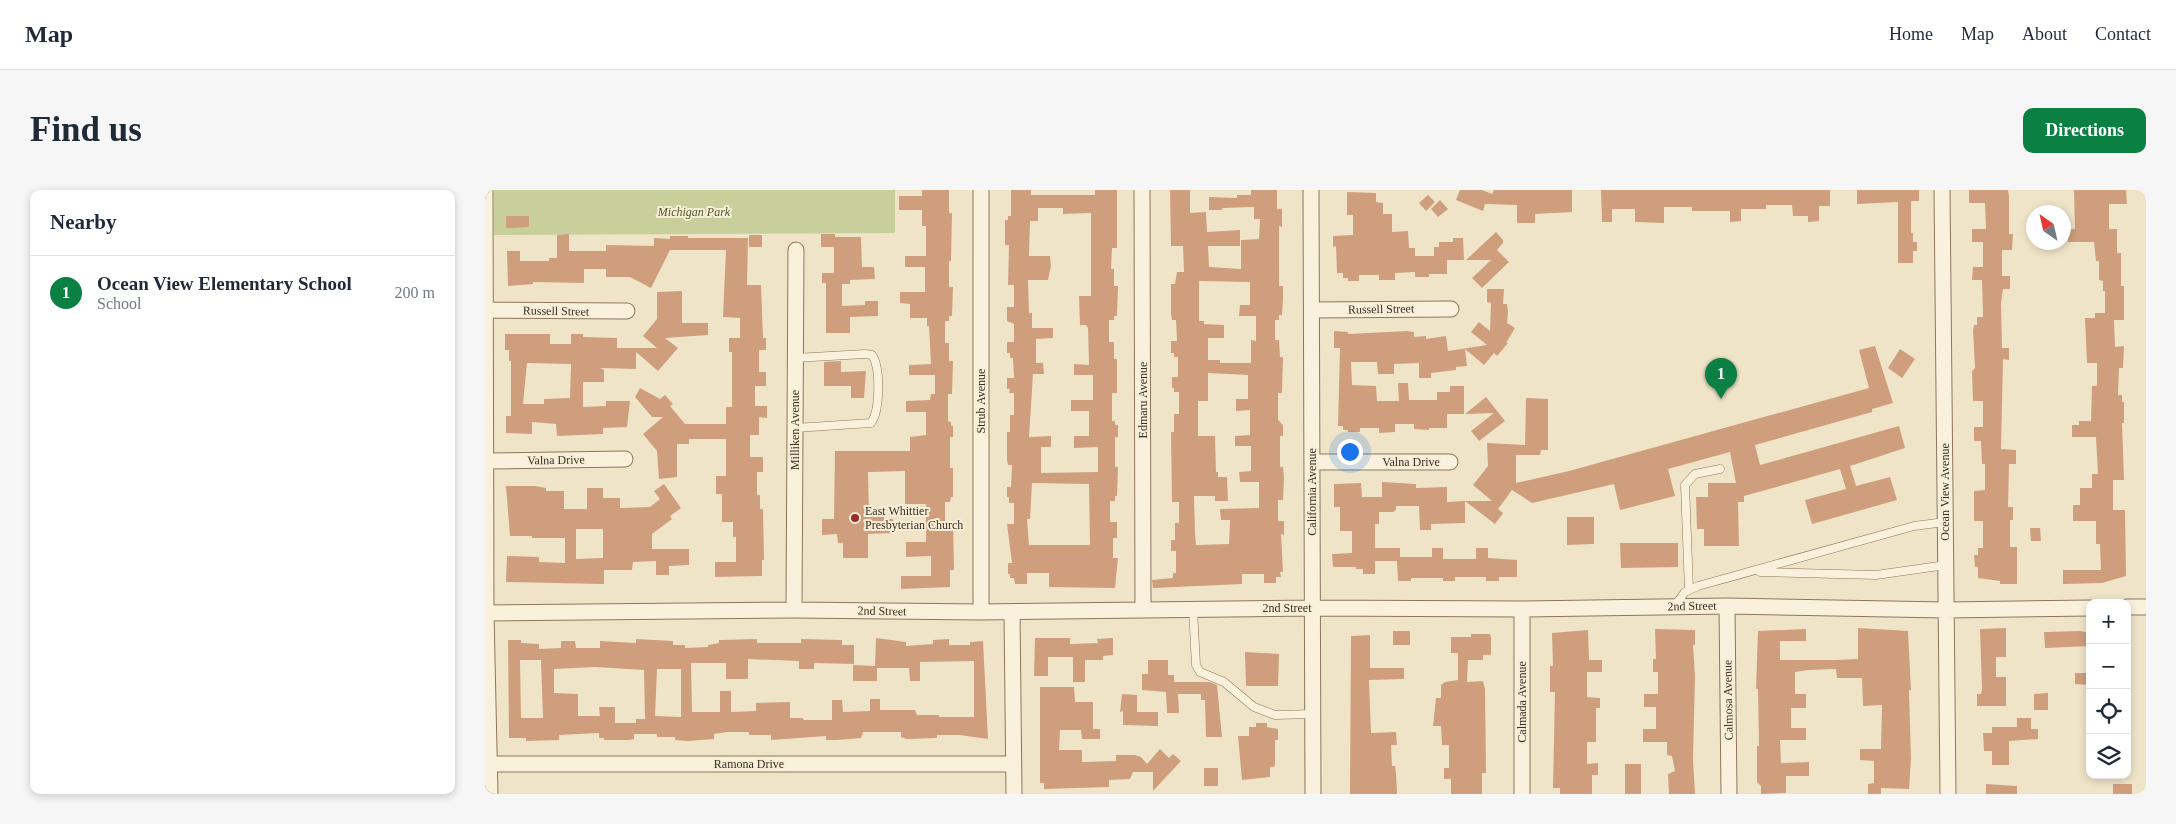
<!DOCTYPE html>
<html lang="en">
<head>
<meta charset="utf-8">
<style>
	body { margin:0; font-family:Georgia,serif; background:#f6f6f7; color:#1f2937 }
	.controls { position:absolute; right:15px; bottom:15px; display:grid; overflow:hidden; border-radius:10px; box-shadow:0 2px 8px #0003 }
	.controls button { width:45px; height:45px; display:grid; place-items:center; padding:0; border:0; border-bottom:1px solid #e0e1e3; background:#fff; color:#1f2937; font:25px sans-serif }
	.compass { position:absolute; left:1541px; top:15px; width:45px; height:45px; border-radius:50%; background:#fff; box-shadow:0 2px 8px #0003; rotate:326deg }
	.you { position:absolute; left:864px; top:261px; width:18px; height:18px; margin:-12px; border:4px solid #fff; border-radius:50%; background:#1a73e8; box-shadow:0 0 0 8px #1a73e833 }
	.badge { display:grid; place-items:center; width:32px; height:32px; border-radius:50%; background:#0b8043; color:#fff; font-size:16px; font-weight:700 }
	.pin { position:absolute; translate:-50% -41px; filter:drop-shadow(0 1px 2px #0008) }
	.pin::after { content:''; position:absolute; top:26px; width:18px; height:15px; background:inherit; clip-path:polygon(0 0,100% 0,50% 100%) }
	.list { margin:0; padding:0; list-style:none }
	h2 { display:flex; justify-content:space-between; align-items:center; height:65px; margin:0; padding:0 20px; font-size:21px }
	h2 small { font-size:16px; font-weight:400; color:#747a83 }
	.list li { display:grid; grid-template-columns:32px 1fr auto; gap:15px; align-items:center; box-sizing:border-box; height:75px; padding:0 20px; border-top:1px solid #e0e1e3 }
	.list b { display:block; font-size:19px; white-space:nowrap }
	.list p { margin:0; font-size:16px; white-space:nowrap; color:#747a83 }
	.list em { font-size:16px; font-style:normal; color:#747a83 }
	.icon { flex:none; width:28px; height:28px; fill:none; stroke:currentColor; stroke-width:2; stroke-linecap:round; stroke-linejoin:round }
	.map { position:relative; flex:none; width:1661px; height:604px; overflow:hidden; border-radius:10px }
	header { display:flex; align-items:center; gap:30px; box-sizing:border-box; height:70px; padding:0 25px; background:#fff; border-bottom:1px solid #e0e1e3 }
	header strong { font-size:24px }
	nav { display:flex; gap:28px; margin-inline-start:auto; font-size:18px }
	.intro { display:flex; align-items:center; justify-content:space-between; box-sizing:border-box; height:120px; padding:0 30px }
	h1 { margin:0; font-size:35px }
	.button { padding:12px 22px; border-radius:10px; background:#0b8043; color:#fff; font-size:18px; font-weight:700 }
	main { display:flex; gap:30px; padding:0 30px }
	aside { flex:1; background:#fff; border-radius:10px; box-shadow:0 2px 8px #0003 }
	.map>svg:first-child { display:block }
	.green { fill:#c9cf9b }
	.building { fill:#cf9f7d; fill-rule:evenodd }
	.lines { fill:none; stroke-linecap:round; stroke-linejoin:round }
	.service-casing { stroke:#8d765c; stroke-width:9 }
	.minor-casing { stroke:#8d765c; stroke-width:17 }
	.service { stroke:#faf1dc; stroke-width:8 }
	.minor { stroke:#faf1dc; stroke-width:15 }
	.poi-dot { fill:#9e2a2b; stroke:#f7eed8; stroke-width:2 }
	.labels { text-anchor:middle; stroke-width:4; stroke-linejoin:round; paint-order:stroke }
	.park-label { font-size:12px; font-style:italic; fill:#4d5a26; stroke:#f7eed8 }
	.street-label { font-size:12px; fill:#3d2e20; stroke:#f7eed8 }
	.poi-label { font-size:12px; fill:#3d2e20; stroke:#f7eed8; text-anchor:start }
</style>
</head>
<body>
<header>
<strong>Map</strong>
<nav><a>Home</a><a>Map</a><a>About</a><a>Contact</a></nav>
</header>
<div class="intro"><h1>Find us</h1><a class="button">Directions</a></div>
<main>
<aside>
<h2>Nearby<small></small></h2>
<ul class="list">
<li><span class="badge">1</span><div><b>Ocean View Elementary School</b><p>School</p></div><em>200 m</em></li>
</ul>
</aside>
<div class="map">
<svg width="1661" height="604" viewBox="0 0 1661 604">
	<rect width="100%" height="100%" fill="#f0e4c8"/>
	<!-- green -->
	<path class="green" d="M9 0H410V43L9 45Z"/>
	<!-- building -->
	<path class="building" d="M437 0H464V23H467L466 71H464V97H468L467 126H464V131H460V153H464V171H468L467 204H463V231L466 232V236H468V247H465V278H468V307H466L465 312H460V333H468L469 380H465V397L416 399V386H446V366L421 367V352H441V314H420V281L383 282 384 324H394V327H399V329H408V343L383 344V368H358V353H353L352 344 337 345V329H349L350 261H425V247L441 245V222H421V211L445 210 446 204H450V185H424V175L446 174 444 136H442V128H425V114L415 113V102H440V77H420V66H441V36H437V20H414V6H437Z
		M526 0H546V5H610V0H632V58H627L626 79H629V96H633L632 126H629V130H624V152H629V169H632V203H627V231H630V235H633V247H630V277H633L632 306H630V311H625V332H632V348H628V368H633L630 398 564 397V383H542V394H530L529 388H525V384H523V373H527L522 334H529V313H524V307H522V297H526L527 275H523L522 270V242H525V225H529V203H524L525 199H522V188H529L528 168H525V163H522V152H529V134L522 131V117H529V95H523L524 55H520V30H523V26H526ZM553 18H578V24L606 23V106H594L595 135H601L603 138 604 175 589 174V185H608V210H586V221H604V246H589V258L613 257V282L556 283V257H566V246L544 247 548 184H559L558 173H551V149L568 148V138H547V123H544L543 90H563L566 76 565 66H544L545 31H553ZM547 293 604 294 605 355H544L542 329H545Z
		M685 0H705V23L721 22 722 42 755 40V56H723L724 77 756 79V50L774 49 775 29H769V17L737 18V20H724V7L752 8V5H766V0H792V19H797V37L794 36V96H798V110L797 125H794V130H790V150H794L795 167H798L797 203H793V230L798 235V246H795V277H798L799 288 798 310H793V331H799V345L796 344 798 382H795L796 387H791V393H779V384H757V394L668 398 667 390 688 388V383H691V361H686V350H690V333H694V312H687L686 242H689V224H694V202H689V198H687V187H693V167H689V163H686V151H692L691 130H687L686 124V94H690L692 82H699L698 56H686ZM714 91 765 92V115H755L754 126H771V151L766 150V173H735V170H723V148H739V135L719 134V131H714ZM723 183 763 185V209H751V221L765 220V245L750 246V256H766V281L754 282 755 292H774V318L735 319 736 330H745L744 354 711 355 710 344 709 306H730V311H743L742 287H733V282H731L730 246H713V211H723Z
		M975 0H997L1007 4 1009 0H1087V22L1050 24V33H1032V15L1000 14 998 21 971 10Z
		M1116 0H1345V16H1334V31L1323 32V26H1308L1307 15H1281V19H1256V31L1245 32V21H1207V17H1179V33L1150 32V19H1127V32H1117Z
		M1372 0H1434V11H1426V43H1428V52H1432V61H1428V73H1413V12L1372 14Z
		M1484 0H1523L1524 7V44H1528L1527 60H1517V86H1525V99H1518L1516 113 1517 158H1524V170L1518 169 1516 259 1531 260V274H1524L1523 317H1528V330H1525V357H1532V394H1515V391L1493 388V377H1490L1489 365H1493V358H1498V331H1489V301L1500 300V274H1497L1496 251H1489V237H1498V211H1488L1487 181 1490 178 1488 141 1489 135H1492V127H1498L1497 90H1487L1488 77H1498V52H1487V39H1501L1500 13H1484Z
		M1589 0H1641L1642 14H1624V39H1632V63H1636V96H1639V130H1629L1630 157 1639 156 1638 178H1634L1633 205H1637V212H1639V233H1637L1639 290H1628V320H1640L1641 386 1617 393 1578 394V380H1616L1615 354H1611V331H1588V315H1595V298H1607V284H1613L1611 247H1587V235H1594V231H1606L1607 196H1612V173H1602L1600 128H1610V123H1620V101H1618V91L1614 90V71H1611L1609 52H1583V39H1590Z
		M862 2 891 3V12L898 13V24H907V42L923 41 924 58H930V66H949V57H954V52H968V48H978L979 70H962V84H944V87H930V82L910 83V90H894V85H874V91H863V88H858V83H852L851 56 848 57V46L868 45V25H862Z
		M943 5 950 12 941 21 934 13Z
		M955 10 963 19 953 27 946 19Z
		M21 26H44V37L21 38Z
		M1011 42 1018 50V53L1012 60 1024 72 997 98 987 88 1006 70H981Z
		M84 44V61H121V55L169 56V48L185 49V46H203V48H263L262 95H276L278 148H281V160H274V182H281V196H270V216H282V228L274 227V245H265V267H278V282H272V305H275V319H278L279 370H277V386L230 387V372H251V347H248V332H237V304H231V286H241V249H204V254H192V287L174 289 172 261 158 244 178 227H167L150 207 155 198 175 209 180 205 188 214 185 216 200 234H241V217H247V162H244V148H255V128L238 127 241 60H185L166 98 145 87H121V79H99V93L48 92V94L23 96 22 61H35V71H64V68H72V45Z
		M336 44H350V47H376L377 77H389L390 89 365 90V94H357V116L380 115V111H393V126L365 127V143H341V93H337V83H349V57H336Z
		M264 45H277V57H264Z
		M1002 99H1019L1018 114H1022L1023 122 1022 133 1030 138 1021 153H1023L1012 166 1009 163 999 175 980 159 982 176 971 177V180L946 183V188H934V173L909 174V184H893L892 172H866L867 195 891 196 892 211H914L913 193H923L924 210H952V202H965V196H979V224H962V238H944V240L929 239V234H910V242L894 243V238H875V242H863V240H858V236H853L855 158H849V141L863 142V144L922 141 929 142V147L941 146V149L961 146 963 161 1002 155 986 142 994 132 1005 141 1006 113 1002 112Z
		M197 101V133H223V145L180 148 193 158 173 181 151 162V179L115 178 119 180V192H98V217L121 216V211H145L142 237 118 238V244L72 246 71 234 47 232V244L21 243V226H26V171H24V160H20V144H65V154H86V144H98V147L132 148V158H172L158 146 172 129V102ZM42 173 86 174 85 208 59 209V214H38Z
		M1390 156 1408 213 1387 219V222L1270 255 1275 275 1414 236 1420 258 1365 276 1371 296 1405 287 1412 310 1327 334 1320 310 1361 299 1355 279 1259 306V312H1253L1254 356H1219V339H1212L1211 307H1223V293H1251L1245 262 1183 279 1190 306 1135 320 1129 294 1047 313 1027 300 1013 319 1018 323 1010 334 980 311H1007L988 295 1003 276 1002 253 1040 255 1041 208 1063 209V260H1056L1055 265H1031V293L1084 281 1384 198 1374 160Z
		M1415 159 1430 169 1417 188 1403 178Z
		M356 171V182L381 181 379 208H366V196H339V172Z
		M1001 207 1020 231 994 251 986 241 1009 223 980 224Z
		M897 292 931 294V298L962 297V312L980 311V333L946 334V340H935L934 316H911V320L908 322H894V334H890V358H915V367H947V358H958V369H991V358H1003V368L1032 370V387H1014V391H1001V387H970V391H958V388H926V391H913L912 371H890V384H878V379H871V377H848L847 364 867 363V341H855V317H849V294L876 293 877 307H897Z
		M179 294 196 318 185 326 187 329 167 344V359H204V375L184 376V385H171V371L148 372 147 380H119V394L21 392 22 366 54 367V372L80 373V348H47V346H25L21 296H50L61 298V301H79V319H102V298H118V308H135V318L165 317 175 309 169 301ZM91 339H118V368L91 369Z
		M1082 327H1109V354L1082 355Z
		M1545 338H1555L1556 351H1546Z
		M1135 353H1193V377L1136 378Z
		M1373 438 1423 441 1426 500H1424L1426 569 1424 599 1396 598V604H1383V594L1389 593V571L1375 570V559H1396L1397 515 1378 516 1377 488H1352L1351 479 1323 480 1310 482V504H1321V518H1306V538H1321V550H1295L1296 573 1324 572V586H1301V603L1276 604V596L1272 592V556H1274L1273 499H1271L1273 441 1321 439V451H1295V470H1351L1373 469Z
		M1521 438V467H1511V487H1521V516H1492V504H1496L1497 499 1495 439Z
		M1170 439 1210 440V455H1208L1210 486 1208 570 1210 604H1184L1183 584 1190 581 1187 566 1182 565V552H1158V539H1171V517H1159V504H1173V482H1168V469H1171Z
		M1103 440 1104 470H1117V482H1102V507L1115 508V518H1111V552H1102V574L1113 573V585H1107V604H1075V598H1068L1070 502H1065V476H1068L1067 443Z
		M908 441H925V455H908Z
		M1595 441 1605 443V456L1560 458 1559 442Z
		M986 444H1005L1006 447V465H998V470H983L982 492 998 491 1000 499 1001 583H997V604H966V589H959V578H964V555H957L956 536H948L951 508H956V495L960 492 973 490V463H966V447H986Z
		M885 445V478H919V489L884 490 886 543 911 542 912 555H906L907 576H910L911 583 912 604H865L866 446Z
		M391 448 421 452V456L448 454V450L464 449V455H485V452L498 451 503 549 475 545H452V548L422 549 416 547V542H378L376 548 352 550H341V546L286 550V545H264V542H242L229 544V549L203 551 190 550V547H172V544H149V549L144 550H119V548H114V543L74 545V550L41 551V548H24L23 450H36V453L54 454V459L76 458V451H90L91 458H115V451L151 453V449L188 451V455H200V458L223 457V455L234 453V450L272 449V453H316V449L357 450V455H369V474L329 473V479H314V471L263 469V489H241V473H206L207 522H235V501H246V522L271 521V513L305 512V528H317L319 530H347V510H357L358 522 385 521V509H395V520H430L432 525H454V527H489V471L435 472V491H425L424 478H392V491H368V475L390 476ZM35 470H56L58 528H36ZM110 477 159 480 160 529H151V533H130V517H114L115 526H93V504L69 503V479ZM172 479H196V527L170 526Z
		M550 448H585V454L613 453 612 449 628 448V465L618 466V470H600V492H588V467H563V486H549Z
		M760 462 794 464 793 496H761Z
		M663 470H683V485H689V492H725L732 495 737 547H721L720 510H716V504H693L694 523H682L681 502 657 500V484H663Z
		M1590 483H1605V495L1590 494Z
		M555 497H589L590 512H608V539H615V549H597L596 540H575L574 560H597V572L631 571V565H650L656 567 662 574 675 559 684 568 688 564 696 571 668 601V582H648L645 589 624 590V597L559 599V593H555Z
		M1563 503V520H1549V504Z
		M637 504 652 505V522H673V536L638 535V521L635 522Z
		M1532 528H1546V539H1553V549L1524 551V575H1507V561H1499L1498 543H1507V537H1532Z
		M771 533H782V537L793 539V550H790V574L789 577H785V587L757 590 753 546H764V537H771Z
		M1140 574H1156V604H1140Z
		M719 578H733V596H719Z
		M1501 594 1532 596V604H1501Z
		M1628 594H1647V604H1628Z"/>
	<g class="lines">
		<defs>
			<path id="service" d="M310 238 386 233C395 221 396 178 387 165L380 164 310 168
				M1275 382 1391 385 1461 375
				M1204 400 1200 295 1210 284 1235 279
				M1189 417 1200 402 1213 396 1429 336 1460 332
				M708 419 711 475 715 482 739 492 769 517 790 525 828 524"/>
			<path id="minor" d="M0 0 1 423 5 604
				M496 0V422
				M657 0 658 419
				M826 0 828 604
				M1457 0 1463 604
				M0 120 142 121
				M827 120 966 119
				M1 271 140 269
				M827 272H965
				M1242 416 1244 604
				M1642 417H1661
				M1037 419V604
				M309 420 311 60
				M527 422 529 604
				M0 423 309 420 496 422 827 418 1037 419 1242 416 1461 420 1605 418
				M0 574H528"/>
		</defs>
		<!-- service casing -->
		<use href="#service" class="service-casing"/>
		<!-- minor casing -->
		<use href="#minor" class="minor-casing"/>
		<!-- service -->
		<use href="#service" class="service"/>
		<!-- minor -->
		<use href="#minor" class="minor"/>
	</g>
	<!-- markers -->
	<circle class="poi-dot" cx="370" cy="328" r="5"/>
	<g class="labels">
		<!-- park labels -->
		<g class="park-label">
			<text x="209" y="26">Michigan Park</text>
		</g>
		<!-- street labels -->
		<g class="street-label">
			<text transform="translate(896 119) rotate(-1)" y="4">Russell Street</text>
			<text transform="translate(71 121) rotate(1)" y="4">Russell Street</text>
			<text transform="translate(658 210) rotate(-90)" y="4">Edmaru Avenue</text>
			<text transform="translate(496 211) rotate(-90)" y="4">Strub Avenue</text>
			<text transform="translate(310 240) rotate(-90)" y="4">Milliken Avenue</text>
			<text transform="translate(71 270) rotate(-1)" y="4">Valna Drive</text>
			<text x="926" y="276">Valna Drive</text>
			<text transform="translate(827 302) rotate(-90)" y="4">California Avenue</text>
			<text transform="translate(1460 302) rotate(-90)" y="4">Ocean View Avenue</text>
			<text transform="translate(1207 416) rotate(-1)" y="4">2nd Street</text>
			<text x="802" y="422">2nd Street</text>
			<text transform="translate(397 421) rotate(1)" y="4">2nd Street</text>
			<text transform="translate(1243 510) rotate(-91)" y="4">Calmosa Avenue</text>
			<text transform="translate(1037 512) rotate(-90)" y="4">Calmada Avenue</text>
			<text x="264" y="578">Ramona Drive</text>
		</g>
		<!-- poi labels -->
		<g class="poi-label">
			<text x="380" y="325">East Whittier<tspan x="380" dy="14">Presbyterian Church</tspan></text>
		</g>
	</g>
</svg>
<div class="controls">
<button>+</button>
<button>−</button>
<button><svg class="icon" aria-label="locate" viewBox="0 0 24 24"><circle cx="12" cy="12" r="6"/><path d="M12 2v4M12 18v4M2 12h4M18 12h4"/></svg></button>
<button><svg class="icon" aria-label="layers" viewBox="0 0 24 24"><path d="M12 4l9 5-9 5-9-5zM3 14l9 5 9-5"/></svg></button>
</div>
<svg class="compass" viewBox="-18 -18 36 36"><path d="M0-13l5 13h-10z" fill="#e53935"/><path d="M0 13l5-13h-10z" fill="#747a83"/></svg>
<div class="you"></div>
<div class="pin badge" style="left:1236px;top:209px">1</div>
</div>
</main>
</body>
</html>
